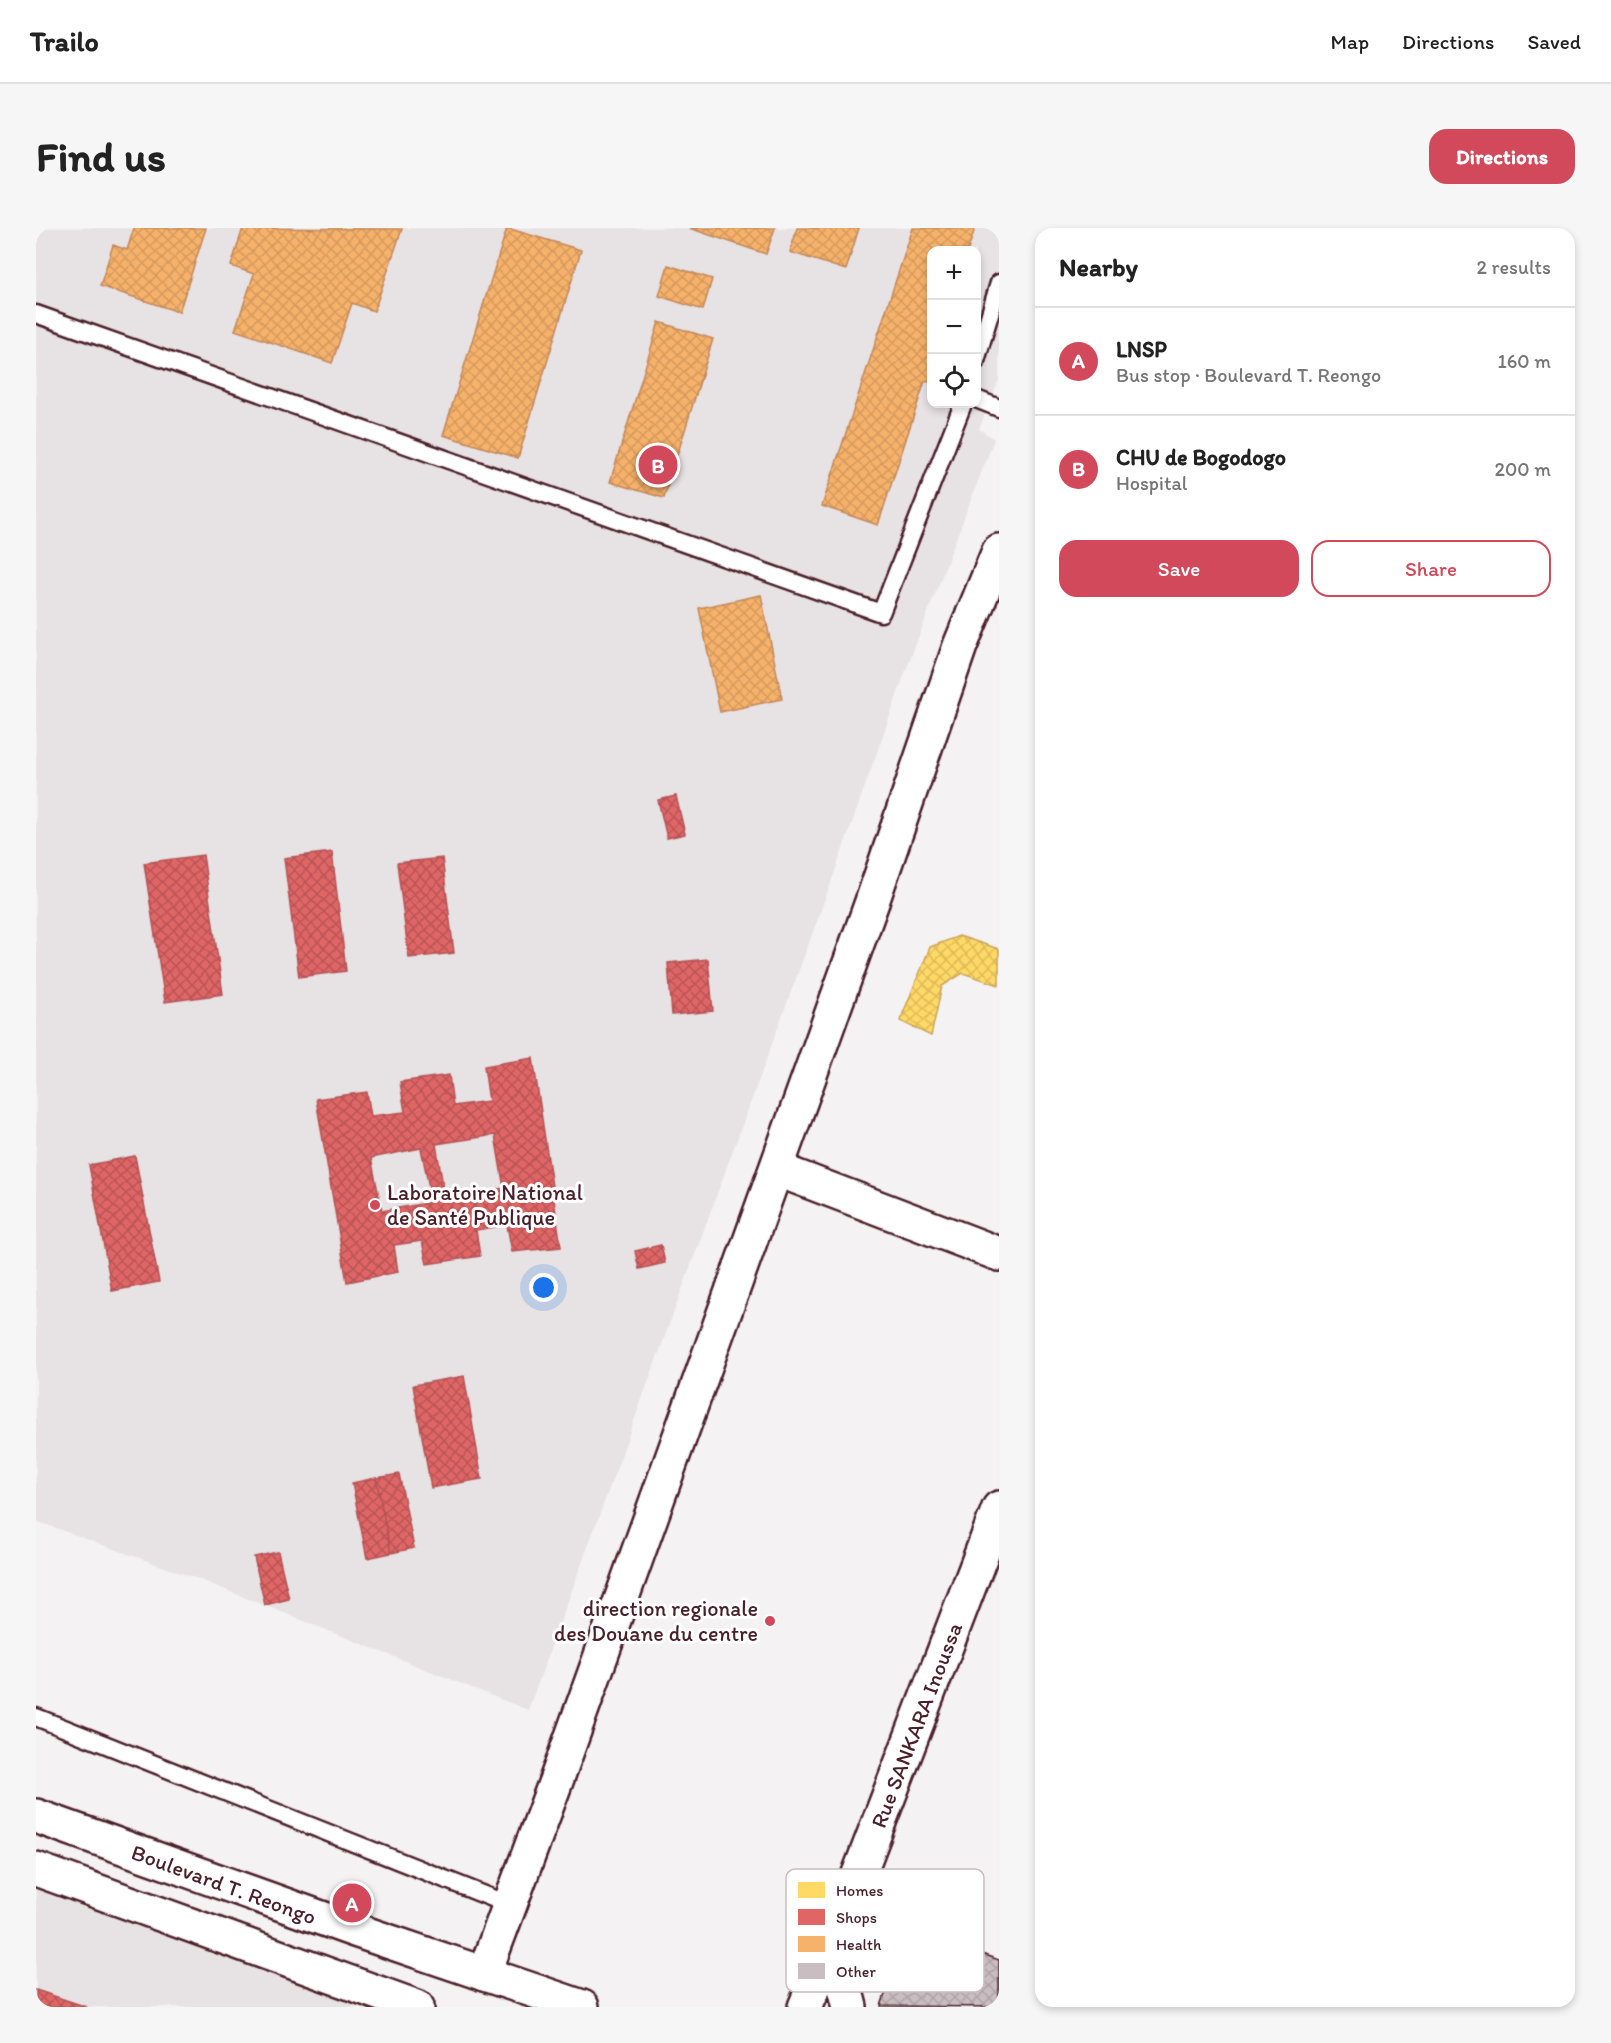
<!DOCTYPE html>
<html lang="en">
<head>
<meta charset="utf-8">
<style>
	body { margin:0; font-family:Itim,sans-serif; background:#f6f6f6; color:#222 }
	.controls { position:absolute; right:18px; top:18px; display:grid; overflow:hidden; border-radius:12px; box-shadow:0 3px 9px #0003 }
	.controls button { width:54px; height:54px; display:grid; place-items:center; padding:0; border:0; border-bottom:2px solid #e0e0e0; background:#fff; color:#222; font:30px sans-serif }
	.you { position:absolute; left:508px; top:1060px; width:21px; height:21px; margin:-15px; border:4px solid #fff; border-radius:50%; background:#1a73e8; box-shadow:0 0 0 9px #1a73e833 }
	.badge { display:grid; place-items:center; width:39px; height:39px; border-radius:50%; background:#d1495b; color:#fff; font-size:20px; font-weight:700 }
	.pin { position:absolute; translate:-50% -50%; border:3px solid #fff; box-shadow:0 2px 6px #0006 }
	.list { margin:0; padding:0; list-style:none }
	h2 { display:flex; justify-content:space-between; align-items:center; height:78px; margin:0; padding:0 24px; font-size:26px }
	h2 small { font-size:20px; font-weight:400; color:#767676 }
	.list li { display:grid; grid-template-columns:39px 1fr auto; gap:18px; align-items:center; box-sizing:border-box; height:108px; padding:0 24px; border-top:2px solid #e0e0e0 }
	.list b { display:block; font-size:22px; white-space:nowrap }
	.list p { margin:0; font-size:20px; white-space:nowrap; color:#767676 }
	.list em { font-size:20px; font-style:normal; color:#767676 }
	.actions { display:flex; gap:12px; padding:18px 24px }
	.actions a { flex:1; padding:14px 0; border:2px solid #d1495b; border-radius:18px; text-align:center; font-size:21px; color:#d1495b }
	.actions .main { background:#d1495b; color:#fff }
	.icon { flex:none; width:33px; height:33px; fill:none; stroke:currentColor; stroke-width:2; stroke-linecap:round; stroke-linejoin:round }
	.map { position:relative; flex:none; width:963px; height:1779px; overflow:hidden; border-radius:18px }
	header { display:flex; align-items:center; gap:36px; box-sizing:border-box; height:84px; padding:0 30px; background:#fff; border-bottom:2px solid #e0e0e0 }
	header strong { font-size:28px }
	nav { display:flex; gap:33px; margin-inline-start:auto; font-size:21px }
	.intro { display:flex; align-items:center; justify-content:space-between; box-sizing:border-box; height:144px; padding:0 36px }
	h1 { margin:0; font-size:42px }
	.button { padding:15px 27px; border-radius:18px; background:#d1495b; color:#fff; font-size:21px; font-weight:700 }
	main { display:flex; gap:36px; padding:0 36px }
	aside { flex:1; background:#fff; border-radius:18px; box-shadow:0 3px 9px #0003 }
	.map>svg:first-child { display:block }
	.built { fill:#e7e2e3; fill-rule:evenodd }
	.homes { fill:url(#homes-cross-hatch); stroke:#c9a154; stroke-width:1.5 }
	.shops { fill:url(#shops-cross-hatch); stroke:#b35154; stroke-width:1.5; fill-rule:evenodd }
	.health { fill:url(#health-cross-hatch); stroke:#c28658; stroke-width:1.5 }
	.building { fill:url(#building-cross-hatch); stroke:#4a1f2b; stroke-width:1.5 }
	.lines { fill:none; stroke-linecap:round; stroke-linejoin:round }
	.lane-casing { stroke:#4a1f2b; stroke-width:21 }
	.street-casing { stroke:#4a1f2b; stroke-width:38 }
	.secondary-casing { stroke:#4a1f2b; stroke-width:38 }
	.primary-casing { stroke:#4a1f2b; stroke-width:38 }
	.lane { stroke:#fff; stroke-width:16 }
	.street { stroke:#fff; stroke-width:33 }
	.secondary { stroke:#fff; stroke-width:33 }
	.primary { stroke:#fff; stroke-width:33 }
	.poi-dot { fill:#d1495b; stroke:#fff; stroke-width:2 }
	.labels { text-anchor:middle; stroke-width:6; stroke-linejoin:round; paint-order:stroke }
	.poi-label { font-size:22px; fill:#4a1f2b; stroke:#fff; text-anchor:start }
	.street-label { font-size:22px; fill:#4a1f2b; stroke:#fff }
	.key { fill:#fff; stroke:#c9bcbf; stroke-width:1.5 }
	.key-label { font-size:16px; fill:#4a1f2b }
</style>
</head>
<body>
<header>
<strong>Trailo</strong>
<nav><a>Map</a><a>Directions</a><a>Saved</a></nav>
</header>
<div class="intro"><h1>Find us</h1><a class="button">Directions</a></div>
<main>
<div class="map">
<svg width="963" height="1779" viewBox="0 0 963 1779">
	<defs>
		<pattern id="homes-cross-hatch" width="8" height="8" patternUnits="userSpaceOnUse" patternTransform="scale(1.5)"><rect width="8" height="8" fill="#ffd966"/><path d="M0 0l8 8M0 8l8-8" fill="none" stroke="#dcba59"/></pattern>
		<pattern id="shops-cross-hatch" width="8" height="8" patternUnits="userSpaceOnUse" patternTransform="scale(1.5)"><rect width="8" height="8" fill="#e06666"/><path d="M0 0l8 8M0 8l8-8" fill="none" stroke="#b85354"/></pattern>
		<pattern id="health-cross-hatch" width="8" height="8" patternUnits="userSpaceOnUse" patternTransform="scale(1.5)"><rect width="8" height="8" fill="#f6b26b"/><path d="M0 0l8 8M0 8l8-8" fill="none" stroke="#d4995d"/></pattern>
		<pattern id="building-cross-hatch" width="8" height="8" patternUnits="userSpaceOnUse" patternTransform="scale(1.5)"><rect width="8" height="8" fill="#cabdc1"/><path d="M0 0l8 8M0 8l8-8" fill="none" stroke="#afa2a6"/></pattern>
	</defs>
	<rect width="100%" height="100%" fill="#f4f2f2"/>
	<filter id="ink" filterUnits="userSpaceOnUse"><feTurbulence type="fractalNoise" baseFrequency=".0167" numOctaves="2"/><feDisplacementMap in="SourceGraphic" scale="12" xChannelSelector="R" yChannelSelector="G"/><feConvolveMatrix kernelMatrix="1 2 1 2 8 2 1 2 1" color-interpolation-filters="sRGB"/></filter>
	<g filter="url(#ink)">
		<!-- built -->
		<path class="built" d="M0 0H963V152L943 201 958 211 870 442 793 660 492 1482 165 1352 0 1293ZM896 22H940V176H896Z
			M0 1644 374 1779H0Z"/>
		<!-- homes -->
		<path class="homes" d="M923 708 963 721V757L927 745 906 758 895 808 864 793 894 719Z"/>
		<!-- shops -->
		<path class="shops" d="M640 568 649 606 631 610 622 572Z
			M296 624 310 743 263 749 248 630Z
			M167 627 187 766 129 774 108 635Z
			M406 630 418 725 373 730 361 635Z
			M672 731 677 783 636 787 632 735Z
			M497 830 525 1019 476 1024 471 997 440 1002 444 1028 391 1036 386 1013 358 1017 362 1044 311 1054 280 871 331 864 335 888 369 884 364 854 413 847 417 878 453 873 448 838ZM459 907 468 960 409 970 400 916ZM385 920 396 974 346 983 335 930Z
			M99 928 123 1054 76 1063 53 937Z
			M625 1017 629 1035 603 1041 599 1023Z
			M428 1148 446 1251 395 1260 377 1157Z
			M363 1246 378 1320 355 1325 340 1250Z
			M340 1250 355 1325 331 1330 316 1255Z
			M242 1324 253 1371 229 1377 218 1329Z
			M0 1762 51 1779H0Z"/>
		<!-- health -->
		<path class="health" d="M98 0H170L143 84 64 58 77 17 91 22Z
			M207 0 366 1 338 83 316 75 296 135 199 102 218 46 195 38Z
			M471 0 545 22 482 230 407 207Z
			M653 0H739L730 26Z
			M761 0H823L810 42 754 24Z
			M877 0H939L932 22H896V155L889 153 842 297 786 278Z
			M632 37 676 51 667 82 623 68Z
			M623 94 677 111 628 270 574 254Z
			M725 367 746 471 684 484 663 380Z"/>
		<!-- building -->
		<path class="building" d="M872 1700 963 1732V1779L845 1778Z"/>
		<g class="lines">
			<defs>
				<path id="lane" d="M0 86 845 385 927 176
					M940 133 963 55
					M940 171 963 180
					M0 1489 474 1677"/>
				<path id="street" d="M740 941 963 1026
					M448 1746 520 1553 836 674 924 418 963 323"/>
				<path id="secondary" d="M769 1779 797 1714 963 1280"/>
				<path id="primary" d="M0 1588 316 1701 546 1779
					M0 1641 381 1779
					M797 1714 814 1779"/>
			</defs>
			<!-- lane casing -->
			<use href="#lane" class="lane-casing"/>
			<!-- street casing -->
			<use href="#street" class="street-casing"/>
			<!-- secondary casing -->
			<use href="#secondary" class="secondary-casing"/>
			<!-- primary casing -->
			<use href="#primary" class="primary-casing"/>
			<!-- lane -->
			<use href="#lane" class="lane"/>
			<!-- street -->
			<use href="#street" class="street"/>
			<!-- secondary -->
			<use href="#secondary" class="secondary"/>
			<!-- primary -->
			<use href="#primary" class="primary"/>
		</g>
	</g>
	<!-- markers -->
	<g class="poi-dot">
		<circle cx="339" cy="977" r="6"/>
		<circle cx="734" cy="1393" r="6"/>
	</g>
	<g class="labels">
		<!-- poi labels -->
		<g class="poi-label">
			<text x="351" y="972">Laboratoire National<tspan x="351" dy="25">de Santé Publique</tspan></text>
			<text x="722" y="1388" text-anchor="end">direction regionale<tspan x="722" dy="25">des Douane du centre</tspan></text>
		</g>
		<!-- street labels -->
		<g class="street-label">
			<text transform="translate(880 1497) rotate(-69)" y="8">Rue SANKARA Inoussa</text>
			<text transform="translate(188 1656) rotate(20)" y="8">Boulevard T. Reongo</text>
		</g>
	</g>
	<!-- legend -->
	<rect x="750" y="1641" width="198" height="123" rx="9" class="key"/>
	<rect x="762" y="1654" width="27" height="16" fill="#ffd966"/>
	<rect x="762" y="1681" width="27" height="16" fill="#e06666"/>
	<rect x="762" y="1708" width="27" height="16" fill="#f6b26b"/>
	<rect x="762" y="1735" width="27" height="16" fill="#cabdc1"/>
	<g class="key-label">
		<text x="800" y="1668">Homes</text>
		<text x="800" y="1695">Shops</text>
		<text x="800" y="1722">Health</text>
		<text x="800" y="1749">Other</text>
	</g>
</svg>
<div class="controls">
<button>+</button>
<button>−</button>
<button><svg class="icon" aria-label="locate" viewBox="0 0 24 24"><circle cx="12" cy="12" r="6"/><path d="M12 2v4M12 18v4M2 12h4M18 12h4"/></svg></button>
</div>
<div class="you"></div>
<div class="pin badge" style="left:316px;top:1675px">A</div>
<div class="pin badge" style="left:622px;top:237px">B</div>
</div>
<aside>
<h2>Nearby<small>2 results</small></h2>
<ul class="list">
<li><span class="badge">A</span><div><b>LNSP</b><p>Bus stop · Boulevard T. Reongo</p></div><em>160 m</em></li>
<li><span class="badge">B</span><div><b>CHU de Bogodogo</b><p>Hospital</p></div><em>200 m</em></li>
</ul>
<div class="actions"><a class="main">Save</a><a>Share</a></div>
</aside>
</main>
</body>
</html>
